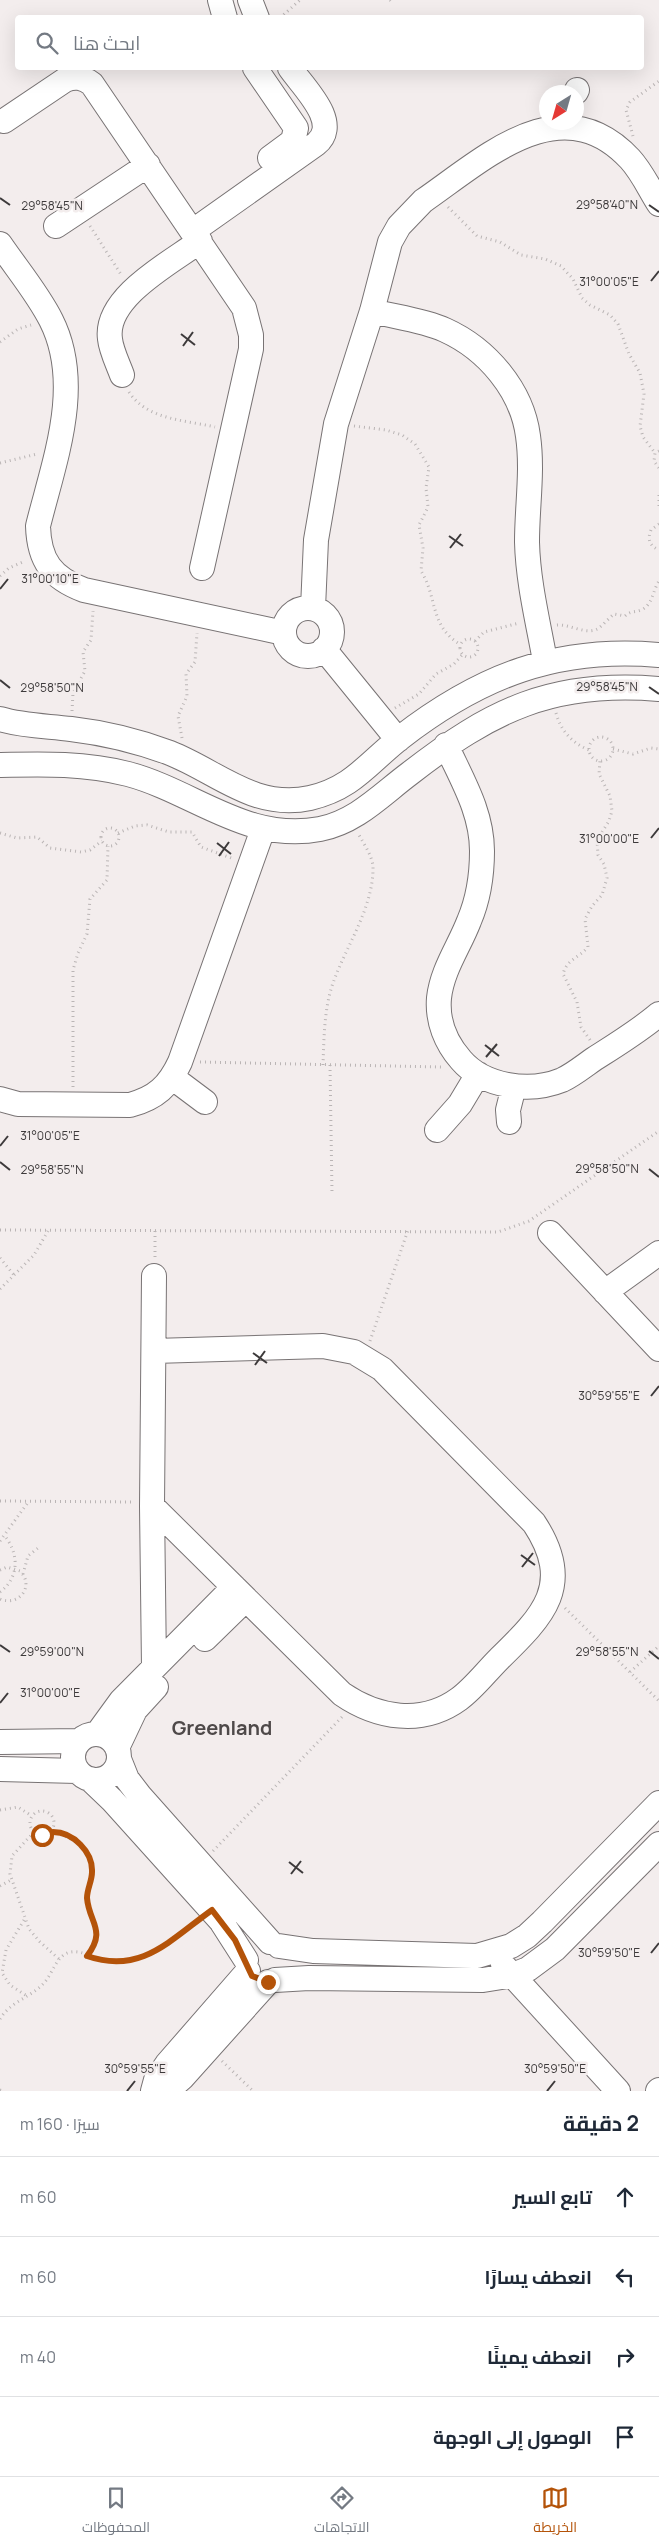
<!DOCTYPE html>
<html lang="ar">
<head>
<meta charset="utf-8">
<style>
	body { margin:0; font-family:Manrope,Cairo,sans-serif; background:#f2f2f3; color:#1f2937; direction:rtl }
	.compass { position:absolute; left:539px; top:85px; width:45px; height:45px; border-radius:50%; background:#fff; box-shadow:0 5px 20px #0002; rotate:217deg }
	.stop { position:absolute; width:15px; height:15px; margin:-11px; border:4px solid #b45309; border-radius:50%; background:#fff }
	.stop.end { background:#b45309; border-color:#fff; box-shadow:0 1px 5px #0008 }
	.list { margin:0; padding:0; list-style:none }
	h2 { display:flex; justify-content:space-between; align-items:center; height:65px; margin:0; padding:0 20px; font-size:21px }
	h2 small { font-size:16px; font-weight:400; color:#747a83 }
	.list li { display:grid; grid-template-columns:32px 1fr auto; gap:15px; align-items:center; box-sizing:border-box; height:80px; padding:0 20px; border-top:1px solid #e0e1e3 }
	.list b { display:block; font-size:19px; white-space:nowrap }
	.list em { font-size:16px; font-style:normal; color:#747a83 }
	.icon { flex:none; width:28px; height:28px; fill:none; stroke:currentColor; stroke-width:2; stroke-linecap:round; stroke-linejoin:round }
	.map { position:relative; flex:none; width:659px; height:2091px; overflow:hidden; direction:ltr }
	.search { position:absolute; background:#fff; box-shadow:0 5px 20px #0002; left:15px; right:15px; top:15px; height:55px; display:flex; align-items:center; gap:12px; box-sizing:border-box; padding:0 18px; border-radius:5px; color:#747a83; font-size:19px }
	.sheet { height:385px; background:#fff }
	nav { display:flex; justify-content:space-around; align-items:center; box-sizing:border-box; height:70px; border-top:1px solid #e0e1e3; background:#fff; font-size:14px; color:#747a83 }
	nav a { display:grid; justify-items:center; gap:2px }
	nav .on { color:#b45309 }
	.map>svg:first-child { display:block }
	.lines { fill:none; stroke-linecap:round; stroke-linejoin:round }
	.minor-casing { stroke:#787374; stroke-width:26 }
	.path { stroke:#bab5b5; stroke-width:3; stroke-dasharray:1 4; stroke-linecap:butt }
	.minor { stroke:#fff; stroke-width:24 }
	.route { stroke:#b45309; stroke-width:6 }
	.ticks { fill:none; stroke:#3d3a3b; stroke-width:2 }
	.labels { text-anchor:middle; stroke-width:5; stroke-linejoin:round; paint-order:stroke }
	.district-label { font-size:20px; font-weight:bold; fill:#4e4949; stroke:#f3eded }
	.ticks-label { font-size:12px; text-anchor:middle; fill:#3d3a3b; stroke:#f3eded; stroke-width:5; stroke-linejoin:round; paint-order:stroke }
</style>
</head>
<body>
<div class="map">
<svg width="659" height="2091" viewBox="0 0 659 2091">
	<rect width="100%" height="100%" fill="#f3eded"/>
	<g class="lines">
		<defs>
			<path id="minor" d="M220 0 225 18
				M250 0 257 18
				M255 68 296 128 293 141 270 158
				M576 92 577 90
				M4 121 65 80C75 76 83 77 92 84L244 308 251 335V349L202 568
				M56 226 148 165
				M193 231 316 144C342 123 303 87 290 68
				M0 244C17 269 38 294 51 320 84 385 54 461 38 526 39 561 52 578 84 590L284 633
				M372 311C395 317 423 320 445 330 487 349 522 390 528 436 533 471 527 506 527 542 528 582 538 622 545 661
				M122 375C118 364 111 350 110 339 104 297 172 262 200 241
				M313 608 316 540 336 424 372 311 390 242 399 226 423 201C484 159 561 85 630 159 642 172 650 190 659 204
				M284 632a24 24 0 1 1 48 0a24 24 0 1 1-48 0Z
				M324 649 398 740
				M0 719C23 726 47 726 71 729 105 733 138 741 170 753 218 772 254 810 310 798 353 788 368 763 400 738 480 676 557 646 659 655
				M446 745C462 780 482 812 482 851 482 874 478 900 469 921 459 947 442 970 439 998 437 1021 446 1043 461 1060 484 1087 530 1093 562 1080 573 1075 584 1066 594 1059 616 1045 639 1031 659 1014
				M0 765C44 764 85 763 128 774 195 792 247 843 320 829 356 822 381 795 409 774 491 710 553 680 659 689
				M173 1078 205 1102
				M0 1099 18 1104 130 1105C156 1098 169 1086 180 1062L263 829
				M509 1122 508 1110 514 1086
				M437 1130 460 1104 478 1074
				M550 1233 659 1349
				M605 1292 659 1253
				M152 1506 342 1694C377 1718 422 1726 459 1699 473 1689 486 1672 499 1659 543 1616 575 1585 534 1523L382 1369 354 1352 323 1346 154 1351
				M205 1639 246 1599
				M154 1667 152 1506 154 1276
				M97 1734 121 1701 234 1587
				M73 1757a23 23 0 1 1 46 0a23 23 0 1 1-46 0Z
				M0 1742 79 1741
				M117 1748 135 1710 156 1687
				M119 1759 127 1779 140 1796 270 1942
				M0 1769 77 1771
				M90 1779 112 1800 221 1921 246 1960
				M279 1946 313 1951 477 1956 511 1946 527 1936 542 1922 659 1803
				M503 1965 618 2091
				M275 1980 309 1978 483 1980 513 1975 528 1969 555 1949 659 1844
				M153 2091 156 2080 167 2064 248 1971
				M167 2091 182 2078 268 1982
				M658 2091 659 2090"/>
		</defs>
		<!-- minor casing -->
		<use href="#minor" class="minor-casing"/>
		<!-- path -->
		<path class="path" d="M390 0 392 2
			M280 18 300 0
			M633 136 626 110 630 102 659 81
			M448 207 477 236 500 242 521 255 545 259 561 266 573 279 582 298 590 305 610 315 618 324 629 354 640 373 644 394 640 426 643 437 655 453
			M90 226 122 276
			M0 342 18 329 31 325
			M129 392C147 420 185 420 215 427
			M354 426 386 430 402 435 415 444 429 467 426 488 428 507 419 525 423 548 421 571C438 598 429 626 461 645
			M659 451 655 453 654 461 659 468
			M0 463 37 454
			M659 495V506
			M659 524 651 530C647 540 650 546 659 550
			M0 576 9 568 25 561
			M557 625C570 624 587 636 599 628 604 624 609 618 614 614L625 616C631 610 636 613 643 609 653 603 653 590 659 581
			M460 648a9 9 0 1 1 18 0a9 9 0 1 1-18 0Z
			M475 641 484 632 519 623
			M395 708 419 694 436 674 454 664 463 654
			M72 711 73 693 85 671 83 652 91 640 93 611
			M556 713C561 731 572 743 589 750
			M589 749a12 12 0 1 1 24 0a12 12 0 1 1-24 0Z
			M182 738 178 716 187 696 186 674 195 662 197 633
			M613 749 633 754 651 748 659 749
			M101 837a9 9 0 1 1 18 0a9 9 0 1 1-18 0Z
			M0 833 17 838 37 837 50 848 81 852 90 850 102 841
			M118 833 135 826 147 825 169 832H192L201 847 234 859
			M590 1040 581 1027 577 1002 563 974C567 959 579 958 588 947L585 919 592 906 602 895 607 878 604 864 598 855 597 840 609 821 612 811 610 796 599 774 600 760
			M200 1062 441 1067
			M323 1065C324 1039 324 1011 332 986 345 947 374 908 373 866 372 856 364 844 359 835
			M330 1065 332 1193
			M73 1087V970L78 953 87 934 90 899 107 880 108 846
			M0 1230 498 1232 529 1221 659 1131
			M155 1257V1230
			M0 1258 14 1275
			M0 1289 34 1255 48 1231
			M370 1341 408 1230
			M0 1501 134 1502
			M0 1541 29 1501
			M0 1570 7 1567 20 1571C35 1586 19 1607 0 1599
			M23 1574 28 1556 38 1548
			M0 1592C20 1577 19 1553 4 1535
			M565 1608 659 1701
			M630 1672 659 1646
			M0 1810 18 1807 32 1816
			M30 1823a12 12 0 1 1 24 0a12 12 0 1 1-24 0Z
			M34 1832 12 1856 10 1874 29 1929 40 1942 59 1959
			M51 1832C71 1836 96 1850 92 1875 90 1884 86 1892 88 1901 92 1924 105 1933 87 1956
			M213 1851 342 1717
			M0 1886 11 1880
			M24 1920 6 1950 2 1973 10 1985 27 1996
			M0 2019C11 2001 30 1998 44 1983 53 1973 57 1954 71 1952 83 1950 97 1960 108 1961 146 1965 168 1941 197 1921
			M222 2061 253 2091
			M0 2090 3 2091"/>
		<!-- minor -->
		<use href="#minor" class="minor"/>
	</g>
	<g class="lines">
		<!-- route -->
		<path class="route" d="M42 1835C46 1835 50 1832 53 1832 73 1832 93 1852 92 1872 92 1881 87 1889 87 1898 89 1923 107 1930 87 1956 141 1975 170 1940 212 1910L235 1940 252 1976 268 1982"/>
	</g>
	<!-- ticks -->
	<path class="ticks" d="M0 198 10 205M649 205 659 212M651 281 659 271M181 334 195 345M183 346 193 332M449 536 463 546M450 548 461 534M0 589 8 579M0 680 10 688M649 687 659 694M651 838 659 828M217 843 231 854M219 856 229 842M485 1045 499 1056M486 1057 497 1044M0 1146 8 1136M0 1162 10 1170M649 1169 659 1177M253 1353 267 1363M255 1365 265 1351M651 1396 659 1386M521 1555 535 1565M522 1567 533 1553M0 1645 10 1652M649 1651 659 1659M0 1703 8 1693M289 1862 303 1873M291 1874 301 1861M651 1953 659 1943M127 2091 135 2081M547 2091 555 2081"/>
	<g class="labels">
		<!-- district labels -->
		<g class="district-label">
			<text x="222" y="1735">Greenland</text>
		</g>
	</g>
	<g class="ticks-label">
		<text x="607" y="209">29°58'40"N</text>
		<text x="52" y="210">29°58'45"N</text>
		<text x="609" y="286">31°00'05"E</text>
		<text x="50" y="583">31°00'10"E</text>
		<text x="607" y="691">29°58'45"N</text>
		<text x="52" y="692">29°58'50"N</text>
		<text x="609" y="843">31°00'00"E</text>
		<text x="50" y="1140">31°00'05"E</text>
		<text x="607" y="1173">29°58'50"N</text>
		<text x="52" y="1174">29°58'55"N</text>
		<text x="609" y="1400">30°59'55"E</text>
		<text x="607" y="1656">29°58'55"N</text>
		<text x="52" y="1656">29°59'00"N</text>
		<text x="50" y="1697">31°00'00"E</text>
		<text x="609" y="1957">30°59'50"E</text>
		<text x="135" y="2073">30°59'55"E</text>
		<text x="555" y="2073">30°59'50"E</text>
	</g>
</svg>
<svg class="compass" viewBox="-18 -18 36 36"><path d="M0-13l5 13h-10z" fill="#e53935"/><path d="M0 13l5-13h-10z" fill="#747a83"/></svg>
<div class="stop" style="left:42px;top:1835px"></div>
<div class="stop end" style="left:268px;top:1982px"></div>
<div class="search"><svg class="icon" aria-label="search" viewBox="0 0 24 24"><circle cx="10" cy="10" r="6"/><path d="M15 15l6 6"/></svg>ابحث هنا</div>
</div>
<section class="sheet">
<h2>2 دقيقة<small>سيرًا · 160 m</small></h2>
<ul class="list">
<li><svg class="icon" aria-label="ahead" viewBox="0 0 24 24"><path d="M12 20V5M6 11l6-6 6 6"/></svg><div><b>تابع السير</b></div><em>60 m</em></li>
<li><svg class="icon" aria-label="left" viewBox="0 0 24 24"><path d="M17 20v-9H6M10 6l-5 5 5 5"/></svg><div><b>انعطف يسارًا</b></div><em>60 m</em></li>
<li><svg class="icon" aria-label="right" viewBox="0 0 24 24"><path d="M7 20v-9h11M14 6l5 5-5 5"/></svg><div><b>انعطف يمينًا</b></div><em>40 m</em></li>
<li><svg class="icon" aria-label="arrive" viewBox="0 0 24 24"><path d="M6 21V4h12l-3 4 3 4H6"/></svg><div><b>الوصول إلى الوجهة</b></div></li>
</ul>
</section>
<nav>
<a class="on"><svg class="icon" aria-label="map" viewBox="0 0 24 24"><path d="M3 6l6-2 6 2 6-2v14l-6 2-6-2-6 2zM9 4v14M15 6v14"/></svg>الخريطة</a>
<a><svg class="icon" aria-label="directions" viewBox="0 0 24 24"><path d="M12 3l9 9-9 9-9-9zM9 14v-3h6M13 9l2 2-2 2"/></svg>الاتجاهات</a>
<a><svg class="icon" aria-label="saved" viewBox="0 0 24 24"><path d="M7 4h10v16l-5-4-5 4z"/></svg>المحفوظات</a>
</nav>
</body>
</html>
